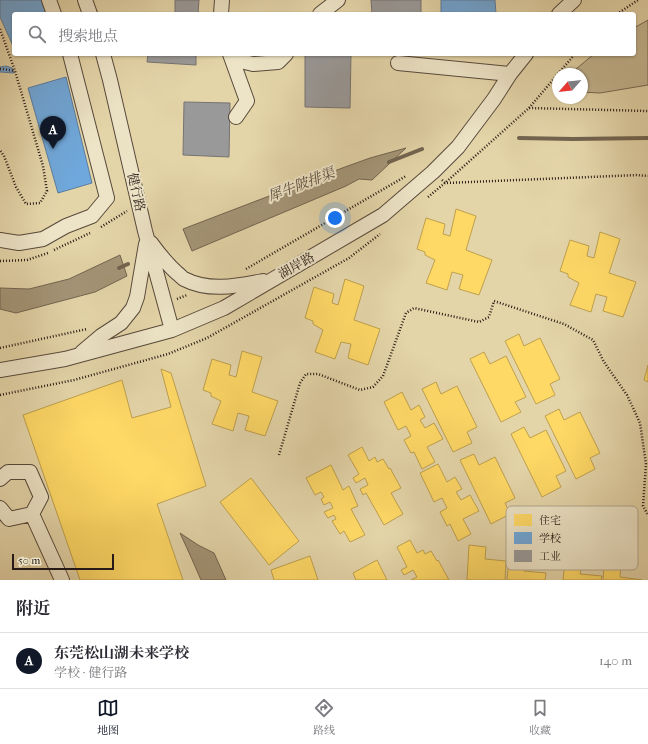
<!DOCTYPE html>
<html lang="zh">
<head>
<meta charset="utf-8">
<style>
	body { margin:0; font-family:"IM FELL French Canon","Noto Serif SC",serif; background:#f7f7f7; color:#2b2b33 }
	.compass { position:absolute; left:552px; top:68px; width:36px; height:36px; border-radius:50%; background:#fff; box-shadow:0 1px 3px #0004; rotate:242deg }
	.scale { position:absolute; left:12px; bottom:10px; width:102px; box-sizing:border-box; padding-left:4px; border:2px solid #281a16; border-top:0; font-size:11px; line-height:14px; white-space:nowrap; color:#281a16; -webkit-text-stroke:3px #ede4c7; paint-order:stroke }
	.you { position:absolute; left:335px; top:218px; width:14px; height:14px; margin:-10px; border:3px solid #fff; border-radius:50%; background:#1a73e8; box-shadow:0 0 0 6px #1a73e833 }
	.badge { display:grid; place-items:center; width:26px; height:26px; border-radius:50%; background:#111827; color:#fff; font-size:13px; font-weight:700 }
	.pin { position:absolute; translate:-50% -33px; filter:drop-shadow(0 1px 2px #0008) }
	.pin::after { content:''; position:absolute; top:21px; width:14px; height:12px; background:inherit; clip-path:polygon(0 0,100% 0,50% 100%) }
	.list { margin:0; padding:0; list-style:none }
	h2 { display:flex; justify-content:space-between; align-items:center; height:52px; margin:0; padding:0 16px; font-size:17px }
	h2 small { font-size:13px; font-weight:400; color:#7c7c81 }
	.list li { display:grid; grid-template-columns:26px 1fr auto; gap:12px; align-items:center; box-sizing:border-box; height:56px; padding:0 16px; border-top:1px solid #e1e1e2 }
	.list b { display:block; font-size:15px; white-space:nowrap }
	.list p { margin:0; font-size:13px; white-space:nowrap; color:#7c7c81 }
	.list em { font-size:13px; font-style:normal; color:#7c7c81 }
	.icon { flex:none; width:22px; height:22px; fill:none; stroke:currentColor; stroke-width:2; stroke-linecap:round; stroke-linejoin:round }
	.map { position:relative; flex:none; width:648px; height:580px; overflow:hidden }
	.search { position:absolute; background:#fff; box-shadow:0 1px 3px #0004; left:12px; right:12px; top:12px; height:44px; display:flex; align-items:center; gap:10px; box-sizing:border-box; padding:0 14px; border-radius:4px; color:#7c7c81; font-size:15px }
	.sheet { height:108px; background:#fff }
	nav { display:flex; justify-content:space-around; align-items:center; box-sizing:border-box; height:56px; border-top:1px solid #e1e1e2; background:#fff; font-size:11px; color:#7c7c81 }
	nav a { display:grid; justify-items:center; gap:2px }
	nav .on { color:#111827 }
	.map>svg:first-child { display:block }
	.green { fill:#c4b590; stroke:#766853 }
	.water { fill:#a49577; stroke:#726450 }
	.homes { fill:#ffd966; stroke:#bea04e }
	.schools { fill:#6fa8dc; stroke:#5a7da1 }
	.industry { fill:#999; stroke:#777372 }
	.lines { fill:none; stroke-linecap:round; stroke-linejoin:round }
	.stream { stroke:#726450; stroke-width:4 }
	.minor-casing { stroke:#57493b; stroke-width:16 }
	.path { stroke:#281a16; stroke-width:2.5; stroke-dasharray:1 2; stroke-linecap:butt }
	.minor { stroke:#ede4c7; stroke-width:14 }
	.labels { text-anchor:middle; stroke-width:4; stroke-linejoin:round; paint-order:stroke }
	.street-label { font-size:13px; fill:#281a16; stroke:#ede4c7 }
	.water-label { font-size:14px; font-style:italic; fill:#5a4b3d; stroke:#ede4c7 }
	.key { fill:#ede4c7; stroke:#b2a792; stroke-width:1 }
	.key-label { font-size:11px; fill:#281a16 }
</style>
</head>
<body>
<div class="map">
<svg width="648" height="580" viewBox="0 0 648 580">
	<rect width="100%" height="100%" fill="#e4d5a9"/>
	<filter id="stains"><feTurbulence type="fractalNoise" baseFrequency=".005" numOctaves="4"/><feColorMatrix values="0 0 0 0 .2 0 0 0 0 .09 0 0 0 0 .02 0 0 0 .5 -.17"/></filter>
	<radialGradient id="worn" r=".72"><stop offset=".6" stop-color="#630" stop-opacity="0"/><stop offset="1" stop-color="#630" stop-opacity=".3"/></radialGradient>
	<!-- green -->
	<path class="green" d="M648 20V85L600 93 582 92V74H570L594 54H634V28Z"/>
	<!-- water -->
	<path class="water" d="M406 148 372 180 359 179 346 186 192 251 183 229 345 167 370 158Z
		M120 255 127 276 95 292 16 313 0 309V288L29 289 69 279Z
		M180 533 198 545 214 553 226 580H201L191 557Z"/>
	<!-- homes -->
	<path class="homes" d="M456 209 476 216 466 250 492 260 479 295 459 289 463 275 452 272 447 290 426 283 435 260 425 255V252L417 249 426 218 445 224 443 234 450 236Z
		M600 232 620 239 609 273 636 282 623 317 603 311 607 297 596 294 591 312 570 305 579 283 568 277V274L560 271 570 240 589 246 587 256 594 258Z
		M345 279 364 286 354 320 380 329 368 365 348 358 351 344 341 342 335 359 315 352 323 330 313 324V321L305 318 314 287 334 294 332 303 338 305Z
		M519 334 524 346 540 338 560 379 550 384 555 395 536 404 505 341Z
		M242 351 262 357 252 392 278 401 265 436 245 430 249 416 238 413 233 431 212 424 221 401 211 396V393L203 390 212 359 231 365 229 375 236 377Z
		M484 352 490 364 506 356 526 397 515 402 521 412 501 422 470 359Z
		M648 365V382L644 380Z
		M161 369 171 373 206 486 157 504 183 580H80L23 415 122 380 132 418 171 407Z
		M436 382 441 394 457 386 477 427 467 432 472 443 453 452 422 389Z
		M402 392 411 410 419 405 425 417 420 420 425 428 434 423 443 439 427 447 435 462 422 469 414 452 411 453 404 440 411 436 406 426 398 430 384 402Z
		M559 409 564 420 580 412 600 453 590 458 595 469 576 479 545 416Z
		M524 427 530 438 546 430 566 471 556 476 561 487 542 497 511 434Z
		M362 447 369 461 375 457 377 462 383 459 389 469 390 468 401 488 391 493 403 514 384 525 366 493 363 495 360 489 368 485 365 478 356 483 353 478 359 474 348 455Z
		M474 454 479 465 495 457 515 498 505 503 510 514 491 524 460 460Z
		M438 464 447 482 455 477 462 489 456 492 461 500 470 495 479 511 463 519 471 534 458 541 450 524 447 526 440 512 447 508 442 498 434 502 420 473Z
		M331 465 343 490 349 486 358 506 351 509 365 535 350 542 344 531 340 534 332 521 336 519 334 515 328 518 324 512 333 508 330 502 324 505 321 499 324 497 321 492 315 495 306 478Z
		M251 478 299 541 269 565 220 502Z
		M569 526 582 528 580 540 601 542 599 560H583L580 574 602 576 601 580H563Z
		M607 531 623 534 620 577 642 580H603Z
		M410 540 417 553 423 550 425 554 431 551 437 561 438 560 449 580H411L417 577 413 570 404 575 401 570 407 567 397 547Z
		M469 545 486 547 485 559 506 561 505 580H467Z
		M310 556 318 580H274L271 570Z
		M509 557 525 559 524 571 546 573 545 580H507Z
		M377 560 387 580H356L353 573Z"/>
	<!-- schools -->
	<path class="schools" d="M0 0H41L47 14H14V48L0 17Z
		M441 0H495L496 14H441Z
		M6 66 12 68 14 73 0 72V67Z
		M66 77 92 183 58 193 28 88Z"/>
	<!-- industry -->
	<path class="industry" d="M175 0H199L198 14H175Z
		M371 0H421V14H372Z
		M148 54H196V65L147 62Z
		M305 54H351L350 108 305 107Z
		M184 102 230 103 229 157 183 155Z"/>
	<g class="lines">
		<!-- stream -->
		<path class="stream" d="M519 138 573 139 648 138
			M389 162 422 149
			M119 268 128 264"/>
		<defs>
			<path id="minor" d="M49 0 54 14
				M85 0 90 14
				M221 14 222 0
				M320 14 338 0
				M559 14 574 0
				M103 54 110 80 145 231 172 330
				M230 54 247 101 236 117
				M232 59 253 64 278 62 286 54
				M398 63 510 74
				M0 240 19 243 43 239 66 226 92 216 107 198 70 54
				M151 243C159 254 167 264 177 273 180 275 182 278 184 279 209 292 237 286 263 281
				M82 352 101 336 121 323 133 308 137 297 146 244
				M0 370 65 359 172 330 224 308 383 215 433 172 458 147 494 99 510 74 526 54
				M0 479 8 472H30L41 497 32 514
				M0 508 9 519 32 514
				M32 514 62 580"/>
		</defs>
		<!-- minor casing -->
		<use href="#minor" class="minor-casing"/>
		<!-- path -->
		<path class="path" d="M617 14 638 0
			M0 29 15 71 43 166 47 191 40 203 26 204 16 187 4 156 0 150
			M0 69H3L15 71
			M529 108 575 54
			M442 180 445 183 529 108 648 111
			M428 197 445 183 637 175 648 176
			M101 227 127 211
			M54 250 90 233
			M0 261 27 260 48 253
			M246 269 406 176
			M177 299 187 295
			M0 348 87 329
			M0 395 74 380 168 354 207 338 349 258 380 234
			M279 455 300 383 306 374H318L360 390 373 387 383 376 406 313 414 308 479 322 489 317 494 301 564 324 593 340 604 362 627 395 640 423 646 464 643 506 648 515"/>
		<!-- minor -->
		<use href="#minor" class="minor"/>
	</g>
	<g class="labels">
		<!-- street labels -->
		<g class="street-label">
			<text transform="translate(137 192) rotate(77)" y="5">健行路</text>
			<text transform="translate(296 265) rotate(-30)" y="5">湖岸路</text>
		</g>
		<!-- water labels -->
		<g class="water-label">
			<text transform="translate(301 184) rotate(-21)" y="5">犀牛陂排渠</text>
		</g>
	</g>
	<!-- legend -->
	<rect x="506" y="506" width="132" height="64" rx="6" class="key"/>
	<rect x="514" y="514" width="18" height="12" fill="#ffd966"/>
	<rect x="514" y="532" width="18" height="12" fill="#6fa8dc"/>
	<rect x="514" y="550" width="18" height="12" fill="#999"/>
	<g class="key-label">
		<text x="539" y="524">住宅</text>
		<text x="539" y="542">学校</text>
		<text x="539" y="560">工业</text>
	</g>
	<rect width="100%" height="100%" filter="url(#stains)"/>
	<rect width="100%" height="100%" fill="url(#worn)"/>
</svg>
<svg class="compass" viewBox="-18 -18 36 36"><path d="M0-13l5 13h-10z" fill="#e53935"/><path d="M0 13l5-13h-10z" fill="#7c7c81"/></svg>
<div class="scale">50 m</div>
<div class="you"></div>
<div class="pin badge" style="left:53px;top:149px">A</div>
<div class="search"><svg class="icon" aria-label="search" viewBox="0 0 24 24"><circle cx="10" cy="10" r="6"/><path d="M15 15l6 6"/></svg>搜索地点</div>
</div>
<section class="sheet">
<h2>附近<small></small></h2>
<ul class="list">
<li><span class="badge">A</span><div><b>东莞松山湖未来学校</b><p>学校 · 健行路</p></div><em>140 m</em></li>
</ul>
</section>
<nav>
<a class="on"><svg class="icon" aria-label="map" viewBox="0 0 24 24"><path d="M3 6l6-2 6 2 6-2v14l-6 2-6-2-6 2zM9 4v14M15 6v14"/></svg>地图</a>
<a><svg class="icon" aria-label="directions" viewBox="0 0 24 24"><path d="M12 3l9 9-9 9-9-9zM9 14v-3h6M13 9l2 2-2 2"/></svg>路线</a>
<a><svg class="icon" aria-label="saved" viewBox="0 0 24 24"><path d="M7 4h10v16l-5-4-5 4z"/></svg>收藏</a>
</nav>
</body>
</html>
